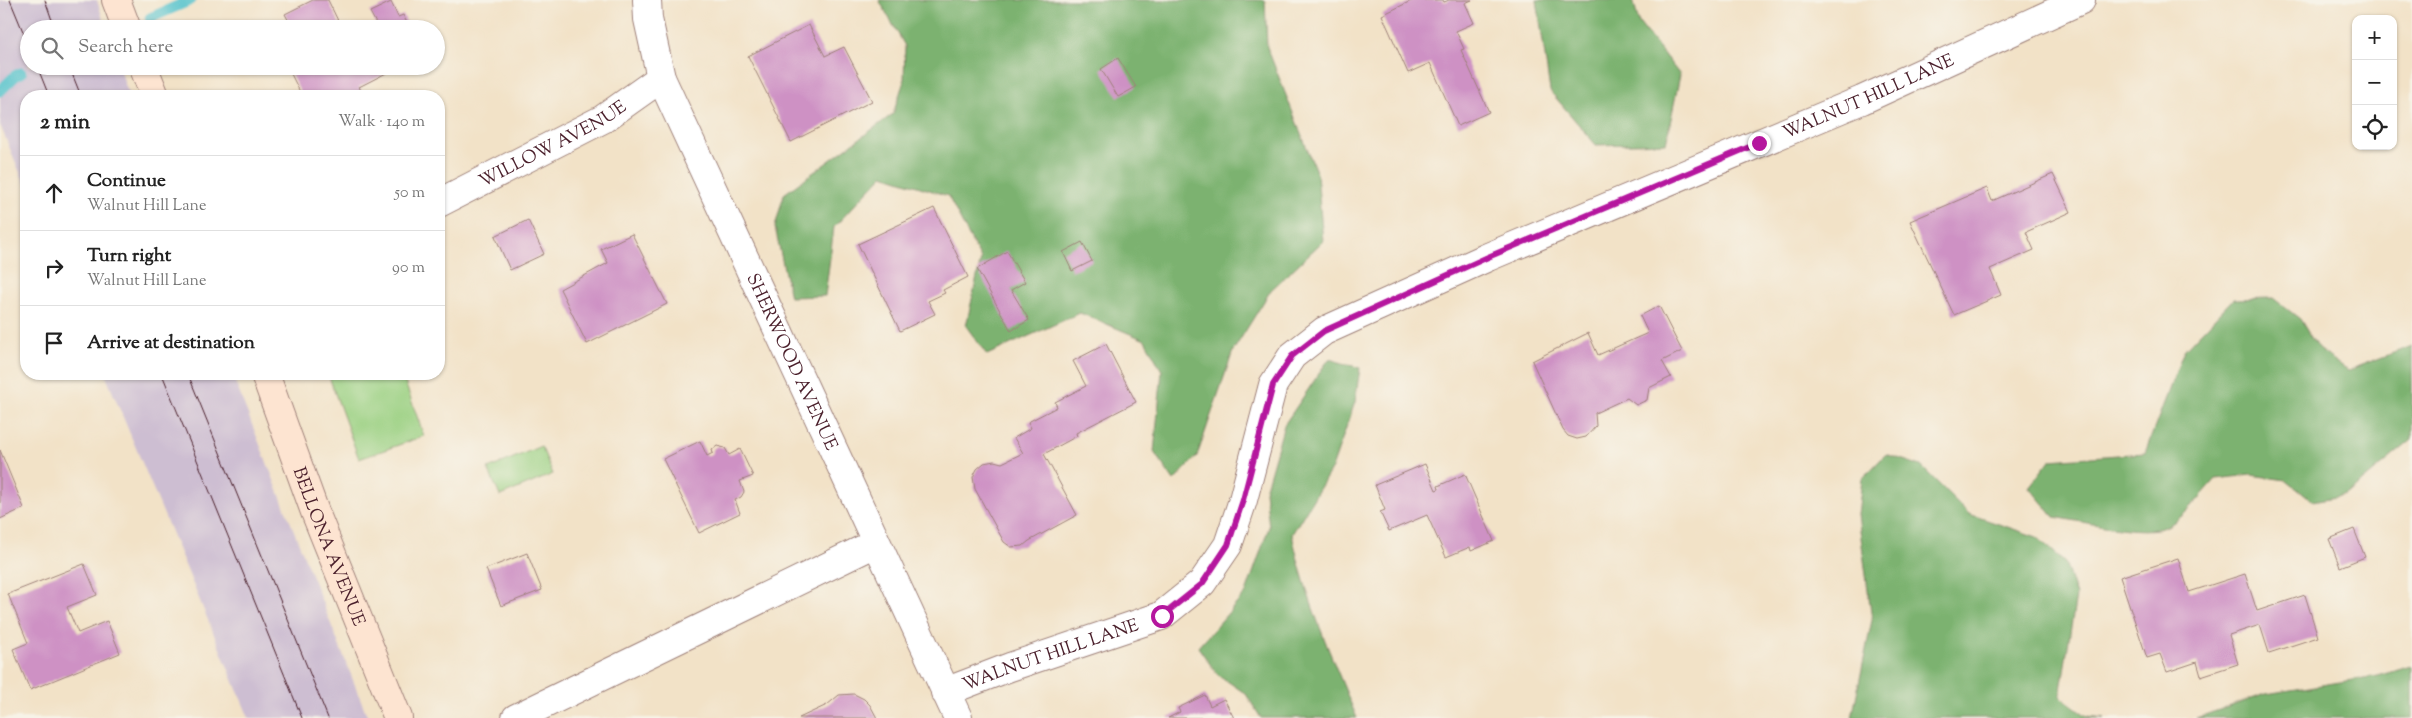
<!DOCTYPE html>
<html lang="en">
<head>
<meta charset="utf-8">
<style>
	body { margin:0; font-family:"Sorts Mill Goudy",serif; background:#f6f6f6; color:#222 }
	.controls { position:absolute; right:15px; top:15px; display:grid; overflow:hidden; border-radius:10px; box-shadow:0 1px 4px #0004 }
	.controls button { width:45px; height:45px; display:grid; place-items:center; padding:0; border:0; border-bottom:1px solid #e0e0e0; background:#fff; color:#222; font:25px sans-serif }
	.stop { position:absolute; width:15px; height:15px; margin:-11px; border:4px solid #b5179e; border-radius:50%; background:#fff }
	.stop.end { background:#b5179e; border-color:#fff; box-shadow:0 1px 5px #0008 }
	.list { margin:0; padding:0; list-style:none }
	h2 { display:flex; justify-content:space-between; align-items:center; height:65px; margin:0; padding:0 20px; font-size:21px }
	h2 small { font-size:16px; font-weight:400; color:#767676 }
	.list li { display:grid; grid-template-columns:32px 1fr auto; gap:15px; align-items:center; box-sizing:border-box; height:75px; padding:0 20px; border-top:1px solid #e0e0e0 }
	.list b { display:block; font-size:19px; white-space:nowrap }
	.list p { margin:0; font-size:16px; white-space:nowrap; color:#767676 }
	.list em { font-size:16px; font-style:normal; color:#767676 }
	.icon { flex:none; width:28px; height:28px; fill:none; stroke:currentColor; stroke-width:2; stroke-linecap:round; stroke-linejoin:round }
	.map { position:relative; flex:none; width:2412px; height:718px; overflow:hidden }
	.search { position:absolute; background:#fff; box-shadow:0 1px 4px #0004; left:20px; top:20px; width:425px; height:55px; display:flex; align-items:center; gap:12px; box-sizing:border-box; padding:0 18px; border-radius:28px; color:#767676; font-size:19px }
	.panel { position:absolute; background:#fff; box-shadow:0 1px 4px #0004; left:20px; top:90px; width:425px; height:290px; border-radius:20px }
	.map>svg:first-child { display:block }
	.industrial { fill:#cdbed2 }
	.green { fill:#9ad081; stroke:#727856 }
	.forest { fill:#7bb26f; stroke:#62684d }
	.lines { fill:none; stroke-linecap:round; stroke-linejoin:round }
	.stream { stroke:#56c3cc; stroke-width:11 }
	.building { fill:#ce91c4 }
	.street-casing { stroke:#9e8079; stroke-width:30 }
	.secondary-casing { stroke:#9e8079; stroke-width:30 }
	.street { stroke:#fff; stroke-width:28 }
	.secondary { stroke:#fde4d1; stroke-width:28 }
	.tram { stroke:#4a1f2b; stroke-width:1 }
	.route { stroke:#b5179e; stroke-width:6 }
	.labels { text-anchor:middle; stroke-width:4.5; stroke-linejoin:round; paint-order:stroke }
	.street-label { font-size:18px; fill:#4a1f2b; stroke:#f7f3e8 }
</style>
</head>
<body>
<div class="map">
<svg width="2412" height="718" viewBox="0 0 2412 718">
	<rect width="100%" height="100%" fill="#f7f3e8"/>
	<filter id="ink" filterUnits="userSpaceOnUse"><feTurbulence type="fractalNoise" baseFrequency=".02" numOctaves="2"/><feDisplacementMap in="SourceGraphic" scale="10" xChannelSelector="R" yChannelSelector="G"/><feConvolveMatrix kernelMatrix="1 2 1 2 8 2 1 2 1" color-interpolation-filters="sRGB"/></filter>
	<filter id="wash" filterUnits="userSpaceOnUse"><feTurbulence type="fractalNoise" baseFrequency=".0096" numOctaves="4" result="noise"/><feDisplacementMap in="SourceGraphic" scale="20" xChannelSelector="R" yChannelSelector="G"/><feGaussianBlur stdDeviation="1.12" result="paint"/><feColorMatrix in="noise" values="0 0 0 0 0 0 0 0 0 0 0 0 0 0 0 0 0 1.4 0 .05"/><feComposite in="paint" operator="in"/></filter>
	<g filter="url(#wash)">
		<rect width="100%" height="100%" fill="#f2e2c7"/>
		<!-- industrial -->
		<path class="industrial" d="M0 0H97L106 29H29V66H119L129 96H26V187L0 125Z
			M105 374H232L368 718H249Z"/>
		<!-- green -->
		<path class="green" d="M328 374H402L424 436 359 459Z
			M541 446 553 474 500 496 488 469Z"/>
		<!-- forest -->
		<path class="forest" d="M879 0H1265L1267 47 1317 174 1323 241 1271 290 1233 351 1197 456 1174 481 1154 452 1162 371 1145 340 1080 313 987 355 966 326 981 259 948 196 883 175 834 227 825 296 790 297 775 227 784 194 893 114 904 81 905 46Z
			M1537 0H1633L1639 23 1680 75 1666 143 1596 145 1550 91Z
			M2273 298 2300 319 2318 349 2348 370 2412 346V440L2346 495 2312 501 2286 480 2251 475 2216 479C2202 494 2184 519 2165 527 2143 536 2079 521 2054 517L2029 487 2050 460 2145 453 2184 350 2233 299Z
			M1329 359 1360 368 1355 402 1332 468 1292 534C1305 598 1332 658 1357 718H1261L1246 694 1217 674 1198 647 1246 593 1269 527 1265 491 1284 425Z
			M1886 454 1921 466 1969 514 2037 537 2065 562 2076 596 2060 696 2087 716 2105 718H1852L1872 620 1858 515 1862 479Z
			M2412 666V718H2196L2266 694 2377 676Z"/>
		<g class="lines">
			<!-- stream -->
			<path class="stream" d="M150 18 191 0
				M0 91 15 76 21 73"/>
		</g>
		<g id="blocks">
			<!-- building -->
			<path class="building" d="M313 0H328L342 29H293L285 14Z
				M1413 0H1443L1444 2 1449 0H1472L1465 3 1474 23 1456 31 1464 49 1461 50 1489 112 1458 126 1430 63 1408 73 1382 15Z
				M391 2 398 17 403 15 408 25 412 23 416 29H379L370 12Z
				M809 25 825 56 844 47 872 101 791 142 748 56Z
				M1118 58 1136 87 1118 97 1101 69Z
				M287 66H346L348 70 356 66H400L359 87 364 96H302Z
				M2053 174 2071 212 2026 232 2034 250 1990 269 2001 295 1954 315 1910 221 1987 188 1992 201Z
				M934 208 968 277 943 290 945 293 928 301 935 314 900 331 858 244Z
				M528 220 544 254 510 270 495 236Z
				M632 234 667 304 587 344 560 289 608 263 601 249Z
				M1082 242 1092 261 1072 271 1063 252Z
				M1007 251 1025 282 1011 290 1029 320 1011 331 977 269Z
				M1659 306 1682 351 1662 361 1671 377 1649 388 1647 400 1636 405 1627 398 1595 413 1596 426 1586 437 1577 439 1568 436 1563 430 1532 361 1588 333 1598 355 1648 333 1640 316Z
				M1106 344 1136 402 1076 433 1077 436 1044 454 1077 515 1029 541 1023 546 1011 547 1004 542 975 489 973 477 977 469 984 463 994 461 1002 463 1023 453 1014 438 1031 428 1028 422 1057 407 1055 402 1086 386 1073 361Z
				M700 441 707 456 713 453 712 450 717 446 725 448 729 455 740 449 753 476 740 481 744 492 741 497 735 500 740 513 699 533 663 459Z
				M0 450 24 508 0 519Z
				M1425 464 1436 490 1439 489 1438 486 1465 474 1494 541 1471 551 1470 547 1446 557 1427 515 1389 531 1380 512 1385 510 1375 485Z
				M2354 529 2365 557 2340 567 2329 539Z
				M527 553 542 590 501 606 486 569Z
				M2178 558 2189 592 2245 574 2257 611 2305 595 2318 637 2269 653 2260 625 2229 635 2238 664 2201 676 2197 662 2167 672 2160 654 2147 658 2120 577Z
				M84 564 97 595 67 607 78 633 107 621 120 653 30 690 13 649 28 643 8 594Z
				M854 694 864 699 870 705 877 718H799L827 705 839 695Z
				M1205 695 1210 706 1224 699 1234 718H1168L1180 712 1178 708Z"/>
		</g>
	</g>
	<g filter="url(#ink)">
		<use href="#blocks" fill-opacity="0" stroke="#9e8079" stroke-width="1"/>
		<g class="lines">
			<defs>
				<g id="street">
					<path id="s1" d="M647 0 648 19 661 78 958 718"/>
					<path id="s2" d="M439 203 603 119 661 78"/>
					<path id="s3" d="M945 692 1010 667 1161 616 1202 583 1228 545 1243 500 1273 385 1292 356 1324 331 1488 257 1862 100 2081 0"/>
					<path d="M516 718 876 543"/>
				</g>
				<g id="secondary">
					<path d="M116 0 127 29"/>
					<path d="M143 66 155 96"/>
					<path id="s4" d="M265 374 315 512 398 718"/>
				</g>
			</defs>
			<!-- street casing -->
			<use href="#street" class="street-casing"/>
			<!-- secondary casing -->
			<use href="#secondary" class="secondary-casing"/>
			<!-- street -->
			<use href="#street" class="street"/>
			<!-- secondary -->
			<use href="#secondary" class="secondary"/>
			<!-- tram -->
			<path class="tram" d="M10 0 29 46
				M45 0 55 29
				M37 66 49 96
				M69 66 81 96
				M162 374 302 718
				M188 374 328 718"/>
		</g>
	</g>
	<g class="lines" filter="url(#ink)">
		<!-- route -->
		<path class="route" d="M1162 616 1202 584 1228 545 1243 500 1273 385 1292 356 1324 331 1488 257 1759 143"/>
	</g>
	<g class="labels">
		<!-- street labels -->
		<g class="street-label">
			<text dy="6" stroke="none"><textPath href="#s3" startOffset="1162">WALNUT HILL LANE</textPath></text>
			<text dy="6" stroke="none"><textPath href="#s2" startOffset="128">WILLOW AVENUE</textPath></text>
			<text dy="6" stroke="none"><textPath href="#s1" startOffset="392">SHERWOOD AVENUE</textPath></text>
			<text dy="6" stroke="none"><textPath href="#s4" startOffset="184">BELLONA AVENUE</textPath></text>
			<text dy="6" stroke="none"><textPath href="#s3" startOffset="112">WALNUT HILL LANE</textPath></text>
		</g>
	</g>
</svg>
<div class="controls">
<button>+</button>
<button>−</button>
<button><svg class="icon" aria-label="locate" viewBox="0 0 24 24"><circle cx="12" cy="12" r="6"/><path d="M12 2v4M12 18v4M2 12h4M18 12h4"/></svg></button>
</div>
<div class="stop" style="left:1162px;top:616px"></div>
<div class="stop end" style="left:1759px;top:143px"></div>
<div class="search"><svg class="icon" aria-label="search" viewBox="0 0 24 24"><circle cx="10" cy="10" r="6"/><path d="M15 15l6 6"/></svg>Search here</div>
<section class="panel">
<h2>2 min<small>Walk · 140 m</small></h2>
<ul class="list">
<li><svg class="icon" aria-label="ahead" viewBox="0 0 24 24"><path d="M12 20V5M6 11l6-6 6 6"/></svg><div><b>Continue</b><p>Walnut Hill Lane</p></div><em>50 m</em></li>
<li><svg class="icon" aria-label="right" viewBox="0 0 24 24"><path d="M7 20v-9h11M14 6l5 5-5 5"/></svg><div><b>Turn right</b><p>Walnut Hill Lane</p></div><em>90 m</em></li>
<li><svg class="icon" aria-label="arrive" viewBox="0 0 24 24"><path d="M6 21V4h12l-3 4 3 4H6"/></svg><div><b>Arrive at destination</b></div></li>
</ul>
</section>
</div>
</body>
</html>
